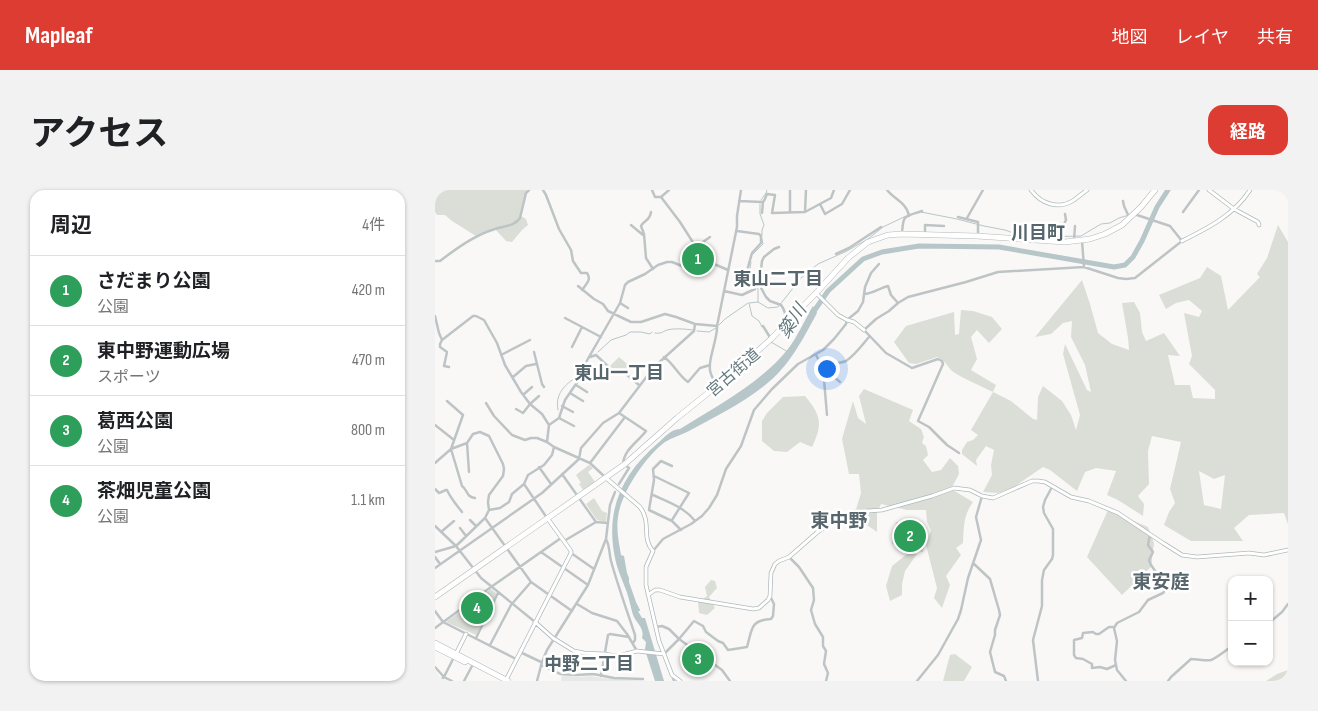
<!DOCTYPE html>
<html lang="ja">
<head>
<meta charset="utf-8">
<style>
	body { margin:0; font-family:"Sofia Sans Condensed","Noto Sans JP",sans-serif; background:#f2f2f2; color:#202124 }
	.controls { position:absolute; right:15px; bottom:15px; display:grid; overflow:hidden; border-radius:10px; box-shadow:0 1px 4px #0004 }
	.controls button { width:45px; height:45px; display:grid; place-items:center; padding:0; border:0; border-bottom:1px solid #e0e0e0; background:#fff; color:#202124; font:25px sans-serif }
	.you { position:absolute; left:391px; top:178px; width:18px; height:18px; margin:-12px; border:4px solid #fff; border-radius:50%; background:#1a73e8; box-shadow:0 0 0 8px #1a73e833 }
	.badge { display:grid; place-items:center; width:32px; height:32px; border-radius:50%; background:#dd3c32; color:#fff; font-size:16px; font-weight:700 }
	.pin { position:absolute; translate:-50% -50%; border:2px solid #fff; box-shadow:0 1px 5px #0006 }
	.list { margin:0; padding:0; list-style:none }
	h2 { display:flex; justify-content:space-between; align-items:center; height:65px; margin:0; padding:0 20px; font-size:21px }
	h2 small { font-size:16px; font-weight:400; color:#757577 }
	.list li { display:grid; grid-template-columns:32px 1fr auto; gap:15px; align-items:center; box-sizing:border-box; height:70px; padding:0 20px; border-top:1px solid #e0e0e0 }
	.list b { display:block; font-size:19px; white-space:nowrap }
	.list p { margin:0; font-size:16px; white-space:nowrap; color:#757577 }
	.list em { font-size:16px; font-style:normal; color:#757577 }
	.map { position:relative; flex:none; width:853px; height:491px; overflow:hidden; border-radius:15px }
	header { display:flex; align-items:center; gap:30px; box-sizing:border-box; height:70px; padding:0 25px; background:#dd3c32; color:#fff }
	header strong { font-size:24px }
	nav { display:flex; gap:28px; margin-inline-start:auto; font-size:18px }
	.intro { display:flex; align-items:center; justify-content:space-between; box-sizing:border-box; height:120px; padding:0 30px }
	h1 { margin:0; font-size:35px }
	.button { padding:12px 22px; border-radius:15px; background:#dd3c32; color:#fff; font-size:18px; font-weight:700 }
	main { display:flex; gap:30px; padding:0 30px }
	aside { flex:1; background:#fff; border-radius:15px; box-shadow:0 1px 4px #0004 }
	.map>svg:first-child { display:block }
	.built { fill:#e7e8e8 }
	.green { fill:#daded6; fill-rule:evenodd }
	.water { fill:#b7c6c8 }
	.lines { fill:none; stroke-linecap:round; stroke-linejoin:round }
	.stream { stroke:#b7c6c8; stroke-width:1 }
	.river { stroke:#b7c6c8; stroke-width:5 }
	.secondary-casing { stroke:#b0b9bb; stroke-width:4.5 }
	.highway-casing { stroke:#b4b9bb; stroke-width:6 }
	.street { stroke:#bec4c6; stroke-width:2.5 }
	.secondary { stroke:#fff; stroke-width:3 }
	.highway { stroke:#fff; stroke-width:5 }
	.labels { text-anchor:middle; stroke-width:5; stroke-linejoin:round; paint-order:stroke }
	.street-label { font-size:16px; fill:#657a80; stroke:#fff }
	.neighbourhood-label { font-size:18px; font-weight:bold; fill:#57666c; stroke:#fff }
	.water-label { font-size:18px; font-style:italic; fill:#60787b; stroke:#fff }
	.quarter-label { font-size:19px; font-weight:bold; fill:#57666c; stroke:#fff }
</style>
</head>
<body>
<header>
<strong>Mapleaf</strong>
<nav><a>地図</a><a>レイヤ</a><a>共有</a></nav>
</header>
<div class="intro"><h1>アクセス</h1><a class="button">経路</a></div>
<main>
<aside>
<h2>周辺<small>4件</small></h2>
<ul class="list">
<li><span class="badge" style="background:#2e9e5b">1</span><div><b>さだまり公園</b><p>公園</p></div><em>420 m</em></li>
<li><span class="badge" style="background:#2e9e5b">2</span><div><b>東中野運動広場</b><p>スポーツ</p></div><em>470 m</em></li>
<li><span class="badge" style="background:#2e9e5b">3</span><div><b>葛西公園</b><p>公園</p></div><em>800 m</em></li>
<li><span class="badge" style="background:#2e9e5b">4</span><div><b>茶畑児童公園</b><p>公園</p></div><em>1.1 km</em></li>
</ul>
</aside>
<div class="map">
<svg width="853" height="491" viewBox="0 0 853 491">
	<rect width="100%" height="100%" fill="#f9f8f7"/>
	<!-- built -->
	<path class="built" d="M127 485 142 487 156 486 167 488 212 491H126Z"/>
	<!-- green -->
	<path class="green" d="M0 0H91L92 2 86 26 91 29 93 35 87 40 77 52 71 51 60 39 41 46 17 31 10 25H2L0 22Z
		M843 35 853 52V334L849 323 814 325 799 338 808 351H756L729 335 734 322 740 313 735 299 746 252 717 246 713 261 714 294 703 306 709 314 708 326 683 310 672 305 681 281 661 278 650 282 642 301 615 280 608 277 579 297 563 303 548 302 557 285 556 275 559 260 551 256 541 270 542 276 527 264V260L532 252 538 250 543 245 536 240 558 202C546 196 527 188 517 181 512 176 510 170 502 167L481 174 474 173 459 152 471 136 519 122 520 145 524 144 526 120 538 121 557 127 567 139 554 153 542 140 536 147 542 169 536 180 561 195 558 202 576 211 598 229 602 230 603 207 608 196 627 211 636 225 641 240 645 225 628 164 630 154 652 200 656 202 650 175 636 147 637 131 628 133 616 144 600 147 647 90 655 114 663 143 677 154 694 160 693 148 687 113 699 112 705 123 707 142 711 151 729 143 745 166 733 165 740 195H755L758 208 780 209V200L754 174 757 166 749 123 764 127 767 121 754 110 741 113 731 119 724 105 765 88 772 77 786 86 793 120 825 87 822 84 832 68ZM764 281 779 289 790 285 786 319 769 315Z
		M261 60 270 73 266 76H262L255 64Z
		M184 167 197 178 193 184 180 180 175 176Z
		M429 199 478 220 474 231 486 239 489 247 487 253 491 256 493 265 488 270 497 282 506 280 515 268 523 276 524 284 516 299 538 312C528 326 529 337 528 353L521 358 526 365 511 386 515 395 507 418 499 408 502 398 491 355 496 340 492 332 491 320H472L446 314 442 323V342L419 326 426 303 424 284H414L407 249 418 211 423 228 431 234 424 206Z
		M370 206C386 225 388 234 377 257L365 252 352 262 339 261 327 251V231L332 223 348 207Z
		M154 275 158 278 153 282 160 292 148 300 144 294 146 293 141 285Z
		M159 308 167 321 172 323 171 332 162 330 151 314Z
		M673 320 713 337 719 353 716 377 687 405 652 367Z
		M461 332 492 338 488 362 462 358V355L457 354Z
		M472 364H482L470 381 467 394V405L455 411 451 396 457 376Z
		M276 390 280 391 282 398 274 407 280 418 272 425 264 423 263 412 272 406 270 397Z
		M56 399 61 403V405L41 445 11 432Z
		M520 464 537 477 529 491H508L515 465Z
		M853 480V491H831L842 484Z"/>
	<!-- water -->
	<path class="water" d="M378 116 382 123C368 149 354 177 329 196 306 214 280 227 254 241 246 245 238 247 230 252 210 267 186 303 183 327 181 340 184 352 186 365L189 366 192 383 194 388V392L201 412 205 420V421H203L207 428H210L229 491H220L210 460 211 452 207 448C210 438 201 433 198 425 196 418 194 408 191 400 187 389 182 379 180 368 170 320 187 284 223 253 229 248 236 239 245 239 281 217 327 192 353 159 363 146 370 129 378 116Z"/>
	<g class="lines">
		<!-- stream -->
		<path class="stream" d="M326 10 331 3 332 0
			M325 14V24L329 35 327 40V45
			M486 22 522 29 549 36 570 40 581 44 609 47 646 46 666 34 675 33 684 28 694 25
			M317 65 328 54 327 49
			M316 72 314 85 316 90
			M322 97 323 99V112L314 113 317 126 324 131 327 137
			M323 112 333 118 343 117 351 107 366 88 383 74 412 61 433 49 448 37 471 26
			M284 135 290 129 313 113
			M262 141 274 142 281 138
			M220 143C226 144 227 142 232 140 240 138 249 139 258 140
			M336 152 353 162
			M163 162 176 150 191 145 195 142H206L215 144 217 142
			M123 220C120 204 129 195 143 186"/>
		<!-- river -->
		<path class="river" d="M377 124 393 101 428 69 447 62 484 56 564 57 679 77 690 75 698 67 707 51 722 17 733 0"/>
		<defs>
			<path id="secondary" d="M596 0C606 14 624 20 639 10 643 7 648 3 652 0
				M774 0 799 19 823 32 824 35
				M747 51C773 38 799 25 815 0
				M381 103 403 125 412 130 419 132 429 140
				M171 288 205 317C217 333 206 348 218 361L211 377V395L224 451 237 485 245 491
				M213 405 220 400H225L245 407 318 419 324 418 333 410 335 406 336 383 340 374 344 371 354 367 385 340 418 322 447 320 497 306 519 298 535 300 547 306 558 308 597 291H603L610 292 636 307 654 311 683 323 728 353 747 365 762 367 814 363 829 365 853 360
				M100 432 118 448 139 461 149 463 170 464 180 466 187 465 202 461 229 464
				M21 464 31 444
				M71 490 136 363V361L113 329"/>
			<path id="highway" d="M0 407 190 274 242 228 299 182 336 149 383 101 413 68 433 52 453 45 467 44 542 46 630 52 655 49 670 44 687 35 706 17 720 0
				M0 453 73 491
				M0 457 30 472"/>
		</defs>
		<!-- secondary casing -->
		<use href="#secondary" class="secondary-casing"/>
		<!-- highway casing -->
		<use href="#highway" class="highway-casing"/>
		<!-- street -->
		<path class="street" d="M108 0 111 5 124 39 136 60 138 71 146 83H152C157 90 151 94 147 100
			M217 0 220 7H226L245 32 273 76
			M355 0V22
			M452 0C459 9 472 13 474 26
			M226 7 234 0
			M304 11 327 12 329 11 332 4 340 5 337 23 370 22 396 8 399 0
			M688 11 689 16 694 27
			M385 14 390 24 407 14 415 0
			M216 22C215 31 209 30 206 36L209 44 211 68 218 79
			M370 22 371 0
			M748 22 764 0
			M327 23 328 12
			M523 27 543 32V45
			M532 28 548 0
			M196 35 208 45
			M603 43 624 42
			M467 44C468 24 469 27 487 21
			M490 44V35L509 36
			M621 50 631 30 630 24
			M639 50 640 36
			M647 51 649 77
			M261 57 275 47
			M344 57 339 59 329 67 327 71 325 89V96L331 107 335 111 346 115 348 118 350 123V129L352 131
			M401 64 414 58 446 37
			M0 71H5C22 58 40 45 60 39 69 36 80 36 85 28L91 3 94 0
			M378 79V82L389 95
			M143 96 159 109 168 114 173 121 196 132H206L230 124 241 127 260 134 282 136
			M289 101 307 105 320 99V96L313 87V77L317 63 326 53V46L324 44 302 41
			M429 104C437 104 445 98 453 96L456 105 463 113
			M185 113 193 118
			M0 126 4 143 7 150
			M130 128 166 147
			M328 136 336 149
			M137 157 147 137
			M99 162 107 194 109 197
			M66 165 95 150
			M381 165 388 178 392 225
			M155 167 161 165 179 182 191 184 204 195
			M229 167C239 174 243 185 253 192L265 178 275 175
			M387 176 392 177C398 172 404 174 411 171 420 165 427 155 434 147
			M14 177 9 176 12 162 5 157V154L7 150 38 126H41L49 130 62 153 70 175 86 202 95 214 107 224 114 235 112 252
			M389 185 398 186 405 192
			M78 187 91 176 101 174
			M141 195 152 202
			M282 195C280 191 277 188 276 184 271 173 283 149 282 136L302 37V26L306 0
			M135 203 148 211
			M89 204 97 197
			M12 211 28 225 16 259 27 296C33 300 31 307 40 308
			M51 213 59 226 77 245 90 250 96 248H102L112 252 119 257 155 273 171 288
			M127 216 138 222
			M81 219 88 223 95 214 104 206
			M124 228 139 236
			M0 235 19 250
			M114 235 124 228 130 210 143 191 145 183 154 167 185 113 190 95 193 92 210 84 223 75 232 72H237L247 76 265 77 279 74 293 80
			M32 253 34 282
			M524 263 512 255 494 237 483 231 508 174 507 171 503 169 477 178 451 163 429 140 441 129 454 121 463 113 473 107 531 92 563 82 649 77 683 88 691 89 700 88 747 51 735 36 699 24
			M0 273 16 259 32 253 38 244 45 242 54 246 68 274 69 279 68 286 54 305 53 312 54 320 50 328 21 356 0 362
			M155 273 190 227
			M188 275C188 260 203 252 211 241L184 223 219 177 259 141 260 134
			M237 276 226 271 218 279 219 290 214 320 237 331 246 340
			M104 277 116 294
			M127 284 161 332
			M219 286 254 303 237 330
			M89 294 112 328
			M184 294 194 278 190 275
			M0 299 4 303 11 300H12C16 309 21 314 27 322
			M218 305C233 312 249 317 260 331
			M54 320 65 318 74 312 77 304 89 294 93 285 109 275 117 265 119 257
			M50 328 96 392 137 421
			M35 330 41 336
			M0 336 21 356 46 388 100 432
			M25 338 31 346
			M6 342 19 331
			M171 349C175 356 174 364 176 371 183 396 192 421 200 445V450L198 453
			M129 351 161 332 172 333
			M218 361 228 349 256 334 267 326 274 318 282 305 291 279 306 256 319 220 337 199 363 174 388 160 399 149 411 134 412 130 423 121 428 112 430 97 436 83 444 74
			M106 362 153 395
			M136 363 159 379
			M0 367 5 374
			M354 367 364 377 378 398 379 410 376 420 380 434 388 447V456L391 461 389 474 393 483 391 491
			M538 373 555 389 564 420 565 425 560 440V445L555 462 560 482 569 486 571 491
			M0 378 107 303 144 269 146 258 168 233 184 223
			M142 414 157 423 182 431 192 444 202 461
			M0 421 8 432 81 469
			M834 433 847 422 853 414
			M221 437 227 436 234 439 244 449 287 480 295 491
			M679 437H674L664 444H661L658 442 648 443 647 448 639 450V465L641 468 648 469 657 474V478L665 477 672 479 681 475
			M0 438 56 397 126 348
			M41 448 63 403
			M55 455 76 415 96 392
			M85 462 106 472
			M229 464 244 449 259 431 268 436 271 442 283 451 288 453 293 460 312 457C317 440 315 430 336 429L338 426 339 414 335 406
			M106 475 120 482 126 484 142 485 158 484 179 488 208 489
			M0 477 9 487 17 491
			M237 485 239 491
			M166 486 173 445 175 444 194 447
			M5 491 9 487 19 467
			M29 491 37 476
			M102 491 107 472 112 460 153 395 171 349 175 315 180 302
			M482 491 503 465 523 429 526 420 533 388 546 350 541 327 547 306
			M603 491 598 450 607 416V390L609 380 617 369 618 365V339L609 323 608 317 610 310 617 297
			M691 491 682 480 680 470 682 451 679 438 682 433 704 422 713 410 728 403 732 398 716 375 714 370 718 362 713 355 715 344
			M733 491 736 487 756 469C763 469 770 471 776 470 779 469 793 459 797 456"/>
		<!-- secondary -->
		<use href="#secondary" class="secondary"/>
		<!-- highway -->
		<use href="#highway" class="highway"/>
	</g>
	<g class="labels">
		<!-- street labels -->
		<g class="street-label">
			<text transform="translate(298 182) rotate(-41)" y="6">宮古街道</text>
		</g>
		<!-- neighbourhood labels -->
		<g class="neighbourhood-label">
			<text x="603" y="49">川目町</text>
			<text x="343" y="95">東山二丁目</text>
			<text x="184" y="189">東山一丁目</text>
			<text x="154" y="480">中野二丁目</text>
		</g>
		<!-- water labels -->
		<g class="water-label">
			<text transform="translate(357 131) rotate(-57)" y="6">簗川</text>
		</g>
		<!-- quarter labels -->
		<g class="quarter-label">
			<text x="404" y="337">東中野</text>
			<text x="726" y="398">東安庭</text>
		</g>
	</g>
</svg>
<div class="controls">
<button>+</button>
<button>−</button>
</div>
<div class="you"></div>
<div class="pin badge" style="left:263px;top:69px;background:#2e9e5b">1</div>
<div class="pin badge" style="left:475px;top:346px;background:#2e9e5b">2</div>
<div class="pin badge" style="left:263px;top:469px;background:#2e9e5b">3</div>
<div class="pin badge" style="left:42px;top:418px;background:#2e9e5b">4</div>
</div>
</main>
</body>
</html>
